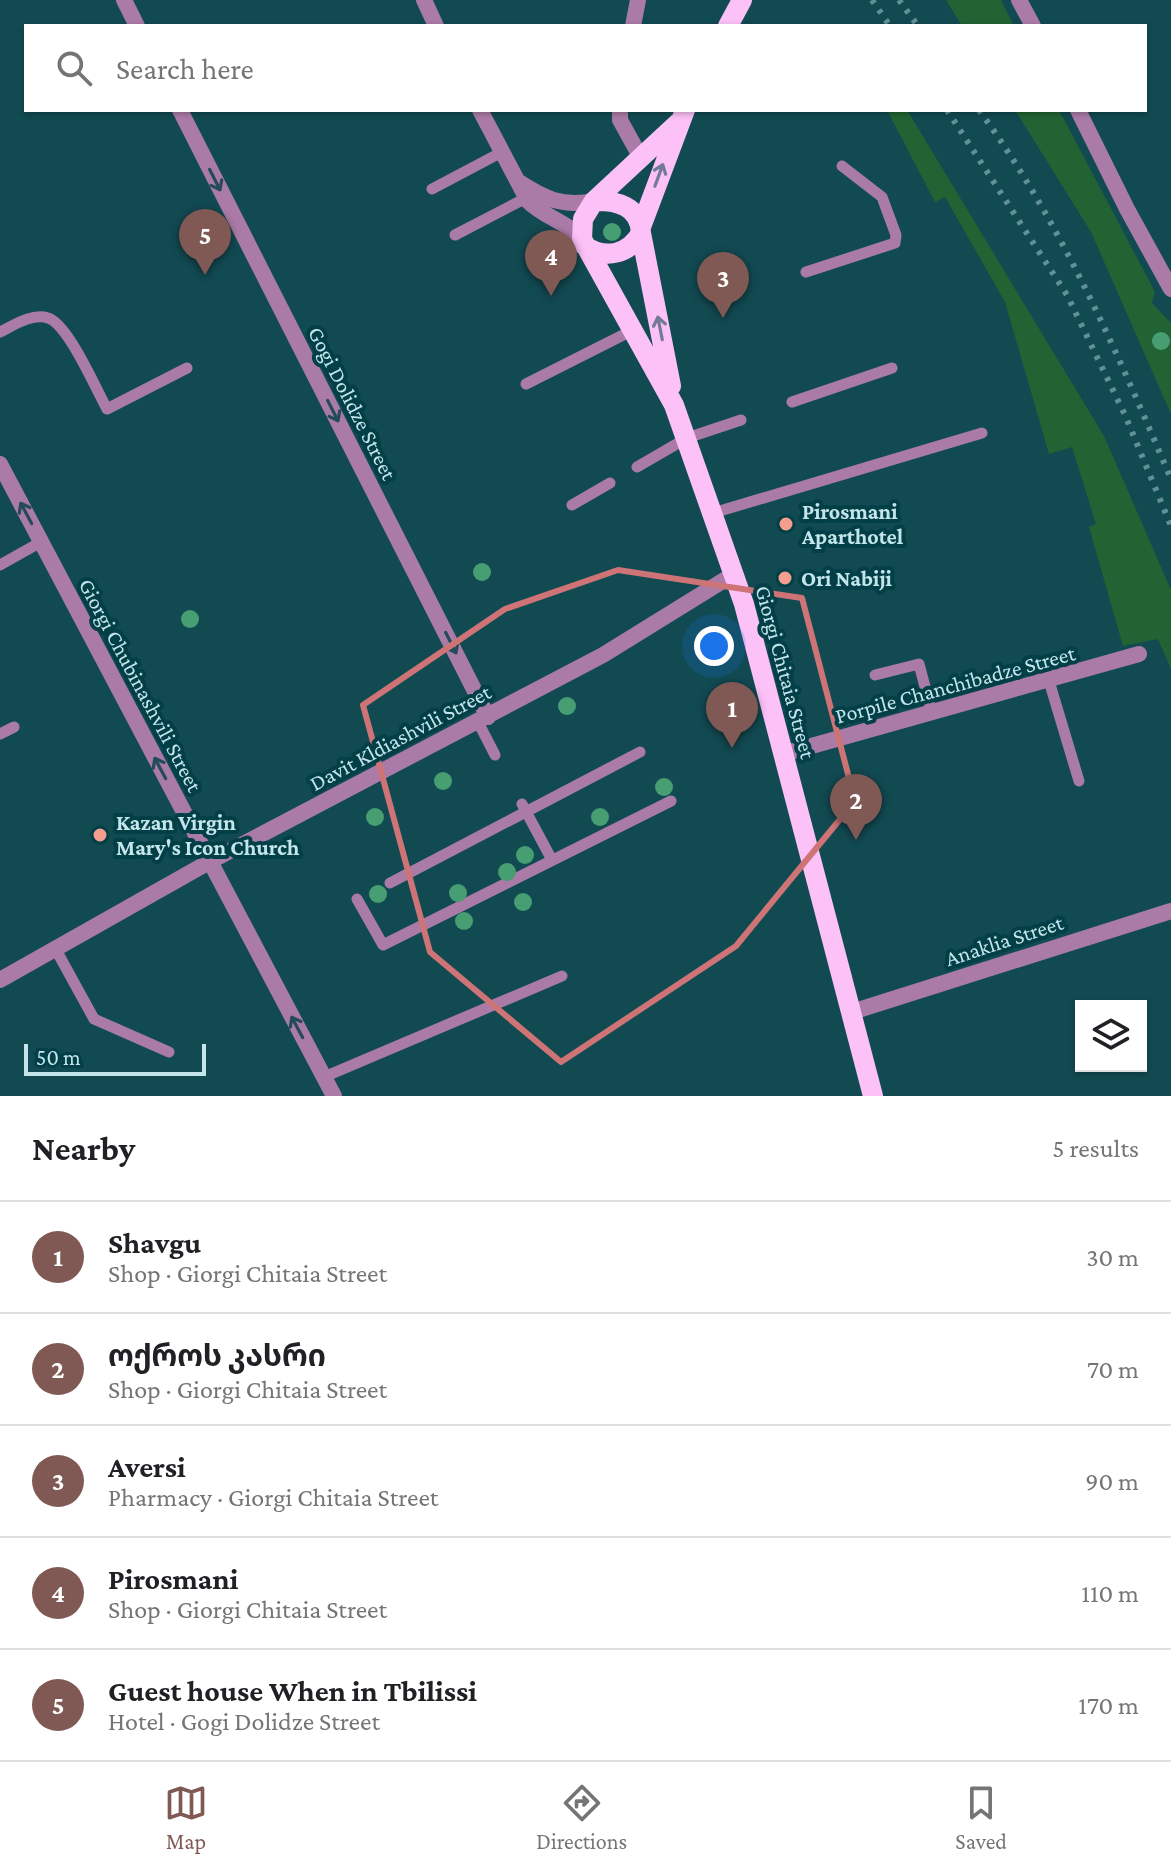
<!DOCTYPE html>
<html lang="en">
<head>
<meta charset="utf-8">
<style>
	body { margin:0; font-family:"Crimson Pro","Noto Sans Georgian",serif; background:#f2f2f2; color:#202124 }
	.controls { position:absolute; right:24px; bottom:24px; display:grid; overflow:hidden; border-radius:0px; box-shadow:0 2px 6px #0004 }
	.controls button { width:72px; height:72px; display:grid; place-items:center; padding:0; border:0; border-bottom:2px solid #e0e0e0; background:#fff; color:#202124; font:40px sans-serif }
	.scale { position:absolute; left:24px; bottom:20px; width:182px; box-sizing:border-box; padding-left:8px; border:4px solid #c4e6eb; border-top:0; font-size:22px; line-height:28px; white-space:nowrap; color:#c4e6eb; -webkit-text-stroke:6px #023f47; paint-order:stroke }
	.you { position:absolute; left:714px; top:646px; width:28px; height:28px; margin:-20px; border:6px solid #fff; border-radius:50%; background:#1a73e8; box-shadow:0 0 0 12px #1a73e833 }
	.badge { display:grid; place-items:center; width:52px; height:52px; border-radius:50%; background:#805954; color:#fff; font-size:26px; font-weight:700 }
	.pin { position:absolute; translate:-50% -66px; filter:drop-shadow(0 2px 4px #0008) }
	.pin::after { content:''; position:absolute; top:42px; width:28px; height:24px; background:inherit; clip-path:polygon(0 0,100% 0,50% 100%) }
	.list { margin:0; padding:0; list-style:none }
	h2 { display:flex; justify-content:space-between; align-items:center; height:104px; margin:0; padding:0 32px; font-size:34px }
	h2 small { font-size:26px; font-weight:400; color:#757577 }
	.list li { display:grid; grid-template-columns:52px 1fr auto; gap:24px; align-items:center; box-sizing:border-box; height:112px; padding:0 32px; border-top:2px solid #e0e0e0 }
	.list b { display:block; font-size:30px; white-space:nowrap }
	.list p { margin:0; font-size:26px; white-space:nowrap; color:#757577 }
	.list em { font-size:26px; font-style:normal; color:#757577 }
	.icon { flex:none; width:44px; height:44px; fill:none; stroke:currentColor; stroke-width:2; stroke-linecap:round; stroke-linejoin:round }
	.map { position:relative; flex:none; width:1171px; height:1096px; overflow:hidden }
	.search { position:absolute; background:#fff; box-shadow:0 2px 6px #0004; left:24px; right:24px; top:24px; height:88px; display:flex; align-items:center; gap:20px; box-sizing:border-box; padding:0 28px; border-radius:0px; color:#757577; font-size:30px }
	.sheet { height:664px; background:#fff }
	nav { display:flex; justify-content:space-around; align-items:center; box-sizing:border-box; height:112px; border-top:2px solid #e0e0e0; background:#fff; font-size:22px; color:#757577 }
	nav a { display:grid; justify-items:center; gap:4px }
	nav .on { color:#805954 }
	.map>svg:first-child { display:block }
	.green { fill:#226333 }
	.lines { fill:none; stroke-linecap:round; stroke-linejoin:round }
	.service { stroke:#ab7ba7; stroke-width:11 }
	.minor { stroke:#ab7ba7; stroke-width:16 }
	.tertiary { stroke:#ab7ba7; stroke-width:16 }
	.primary { stroke:#fcc1f7; stroke-width:20 }
	.rail { stroke:#629097; stroke-width:6; stroke-dasharray:4 8; stroke-linecap:butt }
	.tree { fill:#479e72 }
	.oneway { stroke:#727a96 }
	.oneway2 { stroke:#244b5a }
	.marked { fill:none; stroke:#cf7476; stroke-width:6; stroke-linejoin:round }
	.poi-dot { fill:#f59d8f; stroke:#023f47; stroke-width:3 }
	.labels { text-anchor:middle; stroke-width:8; stroke-linejoin:round; paint-order:stroke }
	.street-label { font-size:22px; fill:#c4e6eb; stroke:#023f47 }
	.poi-label { font-size:22px; font-weight:bold; fill:#c4e6eb; stroke:#023f47; text-anchor:start }
</style>
</head>
<body>
<div class="map">
<svg width="1171" height="1096" viewBox="0 0 1171 1096">
	<rect width="100%" height="100%" fill="#124a52"/>
	<!-- green -->
	<path class="green" d="M946 0H1001L1014 26H962Z
		M887 110H907L1104 436 1171 590V669L1158 639 1123 646 1089 527 1096 524 1072 447 1049 454 1005 302 945 197 935 202Z
		M1015 110H1059L1155 292 1152 303 1171 323V414L1091 232Z"/>
	<g class="lines">
		<!-- service -->
		<path class="service" d="M432 189 502 152
			M455 235 526 198
			M806 272 895 243 896 235 882 197 842 166
			M0 332C14 325 32 313 48 318 68 324 96 389 107 409L187 368
			M526 384 633 330
			M792 402 892 368
			M637 467 687 438 741 420
			M572 505 610 483
			M713 513 982 433
			M0 565 41 542
			M875 675 919 664 932 713
			M1049 681 1079 781
			M478 722 495 755
			M0 734 14 727
			M522 804 552 860
			M390 883 640 752
			M357 899 383 945 671 801
			M55 948 94 1019 169 1052
			M324 1077 562 976"/>
		<!-- minor -->
		<path class="minor" d="M124 0 137 26
			M1019 0 1033 26
			M633 26 638 0
			M180 110 488 717
			M620 110V120L641 158
			M1078 110 1127 209 1171 289
			M0 464 334 1096
			M783 754 1139 654
			M0 980 209 862 603 655 734 574
			M852 1012 1171 911"/>
		<!-- tertiary -->
		<path class="tertiary" d="M424 0 436 26
			M480 110 528 201C544 217 567 222 582 239
			M519 182C545 199 562 207 594 201"/>
		<!-- primary -->
		<path class="primary" d="M728 26 742 0
			M678 123 594 201 583 219 582 239 674 405 744 604 873 1096
			M641 227 685 110
			M641 233 671 386
			M585 246C606 260 629 254 641 233 640 206 616 200 594 201"/>
		<!-- rail -->
		<path class="rail" d="M872 0 890 26
			M899 0 918 26
			M947 110 1067 295 1125 415 1171 526
			M979 110C1061 222 1117 352 1171 479"/>
	</g>
	<!-- trees -->
	<g class="tree">
		<circle cx="612" cy="232" r="9"/>
		<circle cx="1161" cy="341" r="9"/>
		<circle cx="482" cy="572" r="9"/>
		<circle cx="190" cy="619" r="9"/>
		<circle cx="567" cy="706" r="9"/>
		<circle cx="443" cy="781" r="9"/>
		<circle cx="664" cy="787" r="9"/>
		<circle cx="375" cy="817" r="9"/>
		<circle cx="600" cy="817" r="9"/>
		<circle cx="525" cy="855" r="9"/>
		<circle cx="507" cy="872" r="9"/>
		<circle cx="458" cy="893" r="9"/>
		<circle cx="378" cy="894" r="9"/>
		<circle cx="523" cy="902" r="9"/>
		<circle cx="464" cy="921" r="9"/>
	</g>
	<!-- one-way arrows -->
	<defs><path id="oneway-shaft" d="M-6 0H5M1.5-3L5.5 0L1.5 3" fill="none" stroke-width="1.6" stroke-linecap="round" stroke-linejoin="round" transform="scale(2)"/></defs>
	<g class="oneway">
		<use href="#oneway-shaft" transform="translate(659 175) rotate(-70)"/>
		<use href="#oneway-shaft" transform="translate(660 328) rotate(-101)"/>
	</g>
	<g class="oneway2">
		<use href="#oneway-shaft" transform="translate(215 180) rotate(63)"/>
		<use href="#oneway-shaft" transform="translate(333 411) rotate(63)"/>
		<use href="#oneway-shaft" transform="translate(26 513) rotate(-118)"/>
		<use href="#oneway-shaft" transform="translate(451 643) rotate(63)"/>
		<use href="#oneway-shaft" transform="translate(160 768) rotate(-118)"/>
		<use href="#oneway-shaft" transform="translate(297 1027) rotate(-118)"/>
	</g>
	<!-- marked area -->
	<path class="marked" d="M618 570 802 598 855 801 736 946 561 1062 430 952 363 705 505 609Z"/>
	<!-- markers -->
	<g class="poi-dot">
		<circle cx="786" cy="524" r="8"/>
		<circle cx="785" cy="578" r="8"/>
		<circle cx="100" cy="835" r="8"/>
	</g>
	<g class="labels">
		<!-- street labels -->
		<g class="street-label">
			<text transform="translate(353 403) rotate(63)" y="8">Gogi Dolidze Street</text>
			<text transform="translate(786 672) rotate(75)" y="8">Giorgi Chitaia Street</text>
			<text transform="translate(955 684) rotate(-15)" y="8">Porpile Chanchibadze Street</text>
			<text transform="translate(141 685) rotate(62)" y="8">Giorgi Chubinashvili Street</text>
			<text transform="translate(400 737) rotate(-28)" y="8">Davit Kldiashvili Street</text>
			<text transform="translate(1004 940) rotate(-18)" y="8">Anaklia Street</text>
		</g>
		<!-- poi labels -->
		<g class="poi-label">
			<text x="802" y="519">Pirosmani<tspan x="802" dy="25">Aparthotel</tspan></text>
			<text x="801" y="586">Ori Nabiji</text>
			<text x="116" y="830">Kazan Virgin<tspan x="116" dy="25">Mary's Icon Church</tspan></text>
		</g>
	</g>
</svg>
<div class="controls">
<button><svg class="icon" aria-label="layers" viewBox="0 0 24 24"><path d="M12 4l9 5-9 5-9-5zM3 14l9 5 9-5"/></svg></button>
</div>
<div class="scale">50 m</div>
<div class="you"></div>
<div class="pin badge" style="left:732px;top:748px">1</div>
<div class="pin badge" style="left:856px;top:840px">2</div>
<div class="pin badge" style="left:723px;top:318px">3</div>
<div class="pin badge" style="left:551px;top:296px">4</div>
<div class="pin badge" style="left:205px;top:275px">5</div>
<div class="search"><svg class="icon" aria-label="search" viewBox="0 0 24 24"><circle cx="10" cy="10" r="6"/><path d="M15 15l6 6"/></svg>Search here</div>
</div>
<section class="sheet">
<h2>Nearby<small>5 results</small></h2>
<ul class="list">
<li><span class="badge">1</span><div><b>Shavgu</b><p>Shop · Giorgi Chitaia Street</p></div><em>30 m</em></li>
<li><span class="badge">2</span><div><b>ოქროს კასრი</b><p>Shop · Giorgi Chitaia Street</p></div><em>70 m</em></li>
<li><span class="badge">3</span><div><b>Aversi</b><p>Pharmacy · Giorgi Chitaia Street</p></div><em>90 m</em></li>
<li><span class="badge">4</span><div><b>Pirosmani</b><p>Shop · Giorgi Chitaia Street</p></div><em>110 m</em></li>
<li><span class="badge">5</span><div><b>Guest house When in Tbilissi</b><p>Hotel · Gogi Dolidze Street</p></div><em>170 m</em></li>
</ul>
</section>
<nav>
<a class="on"><svg class="icon" aria-label="map" viewBox="0 0 24 24"><path d="M3 6l6-2 6 2 6-2v14l-6 2-6-2-6 2zM9 4v14M15 6v14"/></svg>Map</a>
<a><svg class="icon" aria-label="directions" viewBox="0 0 24 24"><path d="M12 3l9 9-9 9-9-9zM9 14v-3h6M13 9l2 2-2 2"/></svg>Directions</a>
<a><svg class="icon" aria-label="saved" viewBox="0 0 24 24"><path d="M7 4h10v16l-5-4-5 4z"/></svg>Saved</a>
</nav>
</body>
</html>
